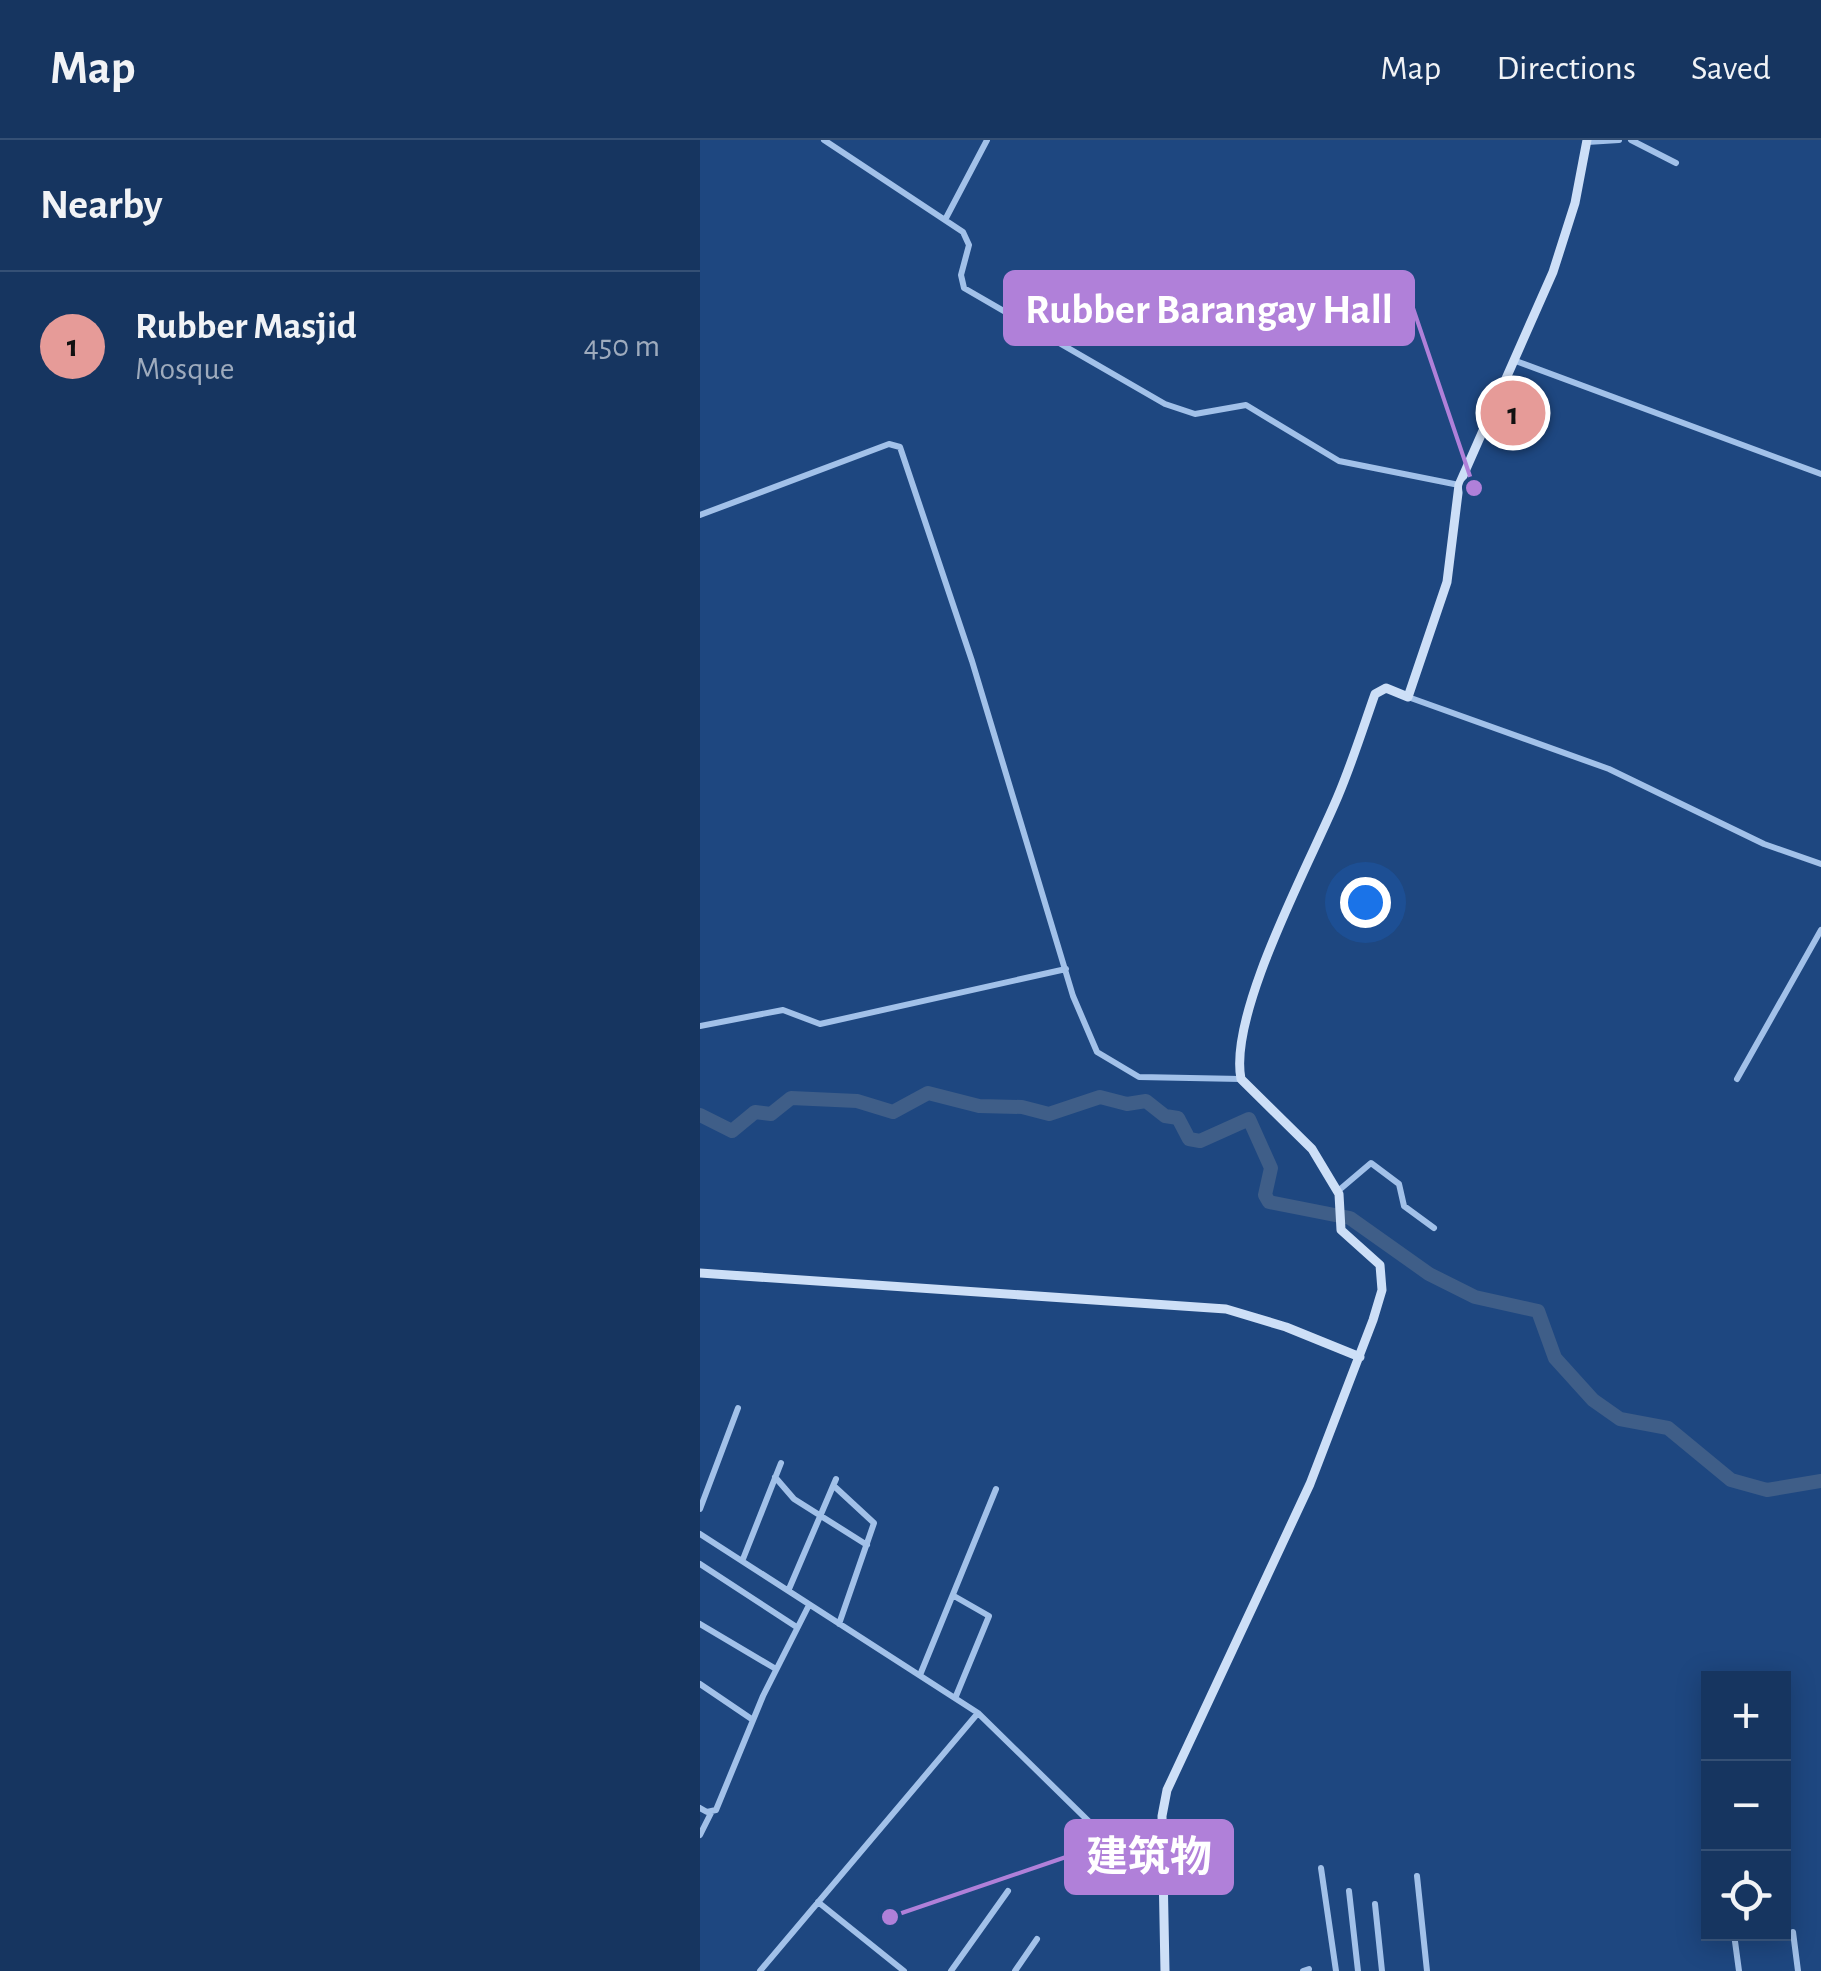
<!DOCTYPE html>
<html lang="en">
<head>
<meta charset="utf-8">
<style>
	body { margin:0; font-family:"Alegreya Sans","Noto Sans SC",sans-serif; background:#234069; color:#f1f3f6 }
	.controls { position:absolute; right:30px; bottom:30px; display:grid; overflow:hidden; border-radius:0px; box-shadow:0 5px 25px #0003 }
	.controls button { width:90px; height:90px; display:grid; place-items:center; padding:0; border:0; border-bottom:2px solid #355075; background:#163560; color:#f1f3f6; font:50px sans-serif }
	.you { position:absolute; left:665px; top:762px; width:35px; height:35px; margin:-25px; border:8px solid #fff; border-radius:50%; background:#1a73e8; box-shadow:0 0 0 15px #1a73e833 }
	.badge { display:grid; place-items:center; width:65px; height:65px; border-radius:50%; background:#e69b98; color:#111; font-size:32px; font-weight:700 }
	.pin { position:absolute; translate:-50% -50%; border:5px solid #fff; box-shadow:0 2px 10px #0006 }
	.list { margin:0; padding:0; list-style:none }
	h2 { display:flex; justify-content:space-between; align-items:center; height:130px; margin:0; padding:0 40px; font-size:42px }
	h2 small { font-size:32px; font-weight:400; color:#9eabbd }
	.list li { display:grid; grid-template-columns:65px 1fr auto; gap:30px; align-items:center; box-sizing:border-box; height:150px; padding:0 40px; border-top:2px solid #355075 }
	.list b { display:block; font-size:38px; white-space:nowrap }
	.list p { margin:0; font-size:32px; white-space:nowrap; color:#9eabbd }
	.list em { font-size:32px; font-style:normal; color:#9eabbd }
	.icon { flex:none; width:55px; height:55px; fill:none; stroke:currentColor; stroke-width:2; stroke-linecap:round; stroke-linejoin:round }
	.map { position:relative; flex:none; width:1121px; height:1831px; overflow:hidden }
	header { display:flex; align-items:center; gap:60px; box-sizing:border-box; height:140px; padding:0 50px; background:#163560; border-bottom:2px solid #355075 }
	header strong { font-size:48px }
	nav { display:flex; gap:55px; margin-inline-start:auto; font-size:35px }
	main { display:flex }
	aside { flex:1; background:#163560 }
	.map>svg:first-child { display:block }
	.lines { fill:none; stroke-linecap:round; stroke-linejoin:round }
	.river { stroke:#3f5e88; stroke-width:14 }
	.street { stroke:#a2c1e9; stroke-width:6 }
	.secondary { stroke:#cddff7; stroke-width:9 }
	.leader { fill:none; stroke:#b080d9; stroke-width:4 }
	.callout-dot { fill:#b080d9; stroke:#1e4780; stroke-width:4 }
	.callout { fill:#b080d9; stroke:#b080d9; stroke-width:4 }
	.callout-label { font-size:42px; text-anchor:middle; font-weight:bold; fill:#fff }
</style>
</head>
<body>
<header>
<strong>Map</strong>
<nav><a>Map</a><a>Directions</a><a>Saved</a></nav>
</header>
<main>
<aside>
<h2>Nearby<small></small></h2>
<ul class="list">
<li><span class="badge">1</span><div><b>Rubber Masjid</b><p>Mosque</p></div><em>450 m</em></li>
</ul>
</aside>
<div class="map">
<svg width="1121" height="1831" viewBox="0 0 1121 1831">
	<rect width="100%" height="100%" fill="#1e4780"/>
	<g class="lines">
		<!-- river -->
		<path class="river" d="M0 975 32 991 55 972 71 974 91 958 157 961 193 972 228 953 279 966 322 967 349 974 400 957 427 964 446 961 465 976 478 978 489 999 500 1001 549 979 571 1028 565 1055 569 1062 650 1078 729 1134 775 1157 838 1171 855 1218 893 1260 920 1279 968 1288 1031 1340 1067 1350 1121 1341"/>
		<!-- street -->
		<path class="street" d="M124 0 263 92 269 105 261 135 264 148 465 264 495 274 546 265 639 321 759 345
			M931 0 976 23
			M887 2 919 0
			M246 78 287 0
			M813 220 1121 334
			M0 375 189 304 200 307 272 521 373 856 397 912 439 937 541 939
			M708 557 909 629 1064 704 1121 724
			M0 886 83 870 120 884 366 829
			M1037 939 1121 790
			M638 1051 671 1023 699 1044 704 1066 734 1088
			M75 1337 94 1359 167 1405
			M134 1346 174 1383 139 1484
			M0 1369 38 1268
			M0 1394 278 1573 461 1752
			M43 1419 81 1323
			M0 1424 95 1486
			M89 1449 136 1339
			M254 1456 289 1476 256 1556
			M0 1484 76 1529
			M220 1535 296 1349
			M0 1544 53 1580
			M0 1668 7 1672 16 1670 63 1556 108 1467
			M0 1695 11 1673
			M621 1728 636 1831
			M717 1736 727 1831
			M649 1751 658 1831
			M118 1762 204 1831
			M675 1764 682 1831
			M1093 1792 1098 1831
			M1034 1794 1039 1831
			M60 1831 278 1573
			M251 1831 308 1751
			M315 1831 337 1799
			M603 1831 609 1829"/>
		<!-- secondary -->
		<path class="secondary" d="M0 1133 526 1169 586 1187 660 1217
			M465 1831 462 1676 467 1650 610 1344 673 1180 682 1150 680 1125 641 1090 639 1054 612 1009 541 939C528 873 611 721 638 656 652 623 663 588 675 554L686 548 708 557 747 442 759 345 853 132 875 63 887 0"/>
	</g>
	<!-- callouts -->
	<path class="leader" d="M774 348L713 168M190 1777L366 1717"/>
	<g class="callout-dot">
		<circle cx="774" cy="348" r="10"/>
		<circle cx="190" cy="1777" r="10"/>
	</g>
	<g class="callout">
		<rect x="305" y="132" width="408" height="72" rx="10"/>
		<rect x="366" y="1681" width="166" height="72" rx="10"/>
	</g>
	<g class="callout-label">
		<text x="509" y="183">Rubber Barangay Hall</text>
		<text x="449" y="1731">建筑物</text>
	</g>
</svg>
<div class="controls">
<button>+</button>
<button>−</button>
<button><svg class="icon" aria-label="locate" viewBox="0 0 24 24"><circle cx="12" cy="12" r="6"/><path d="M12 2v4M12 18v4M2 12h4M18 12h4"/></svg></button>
</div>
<div class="you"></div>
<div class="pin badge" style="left:813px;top:273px">1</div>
</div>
</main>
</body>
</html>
